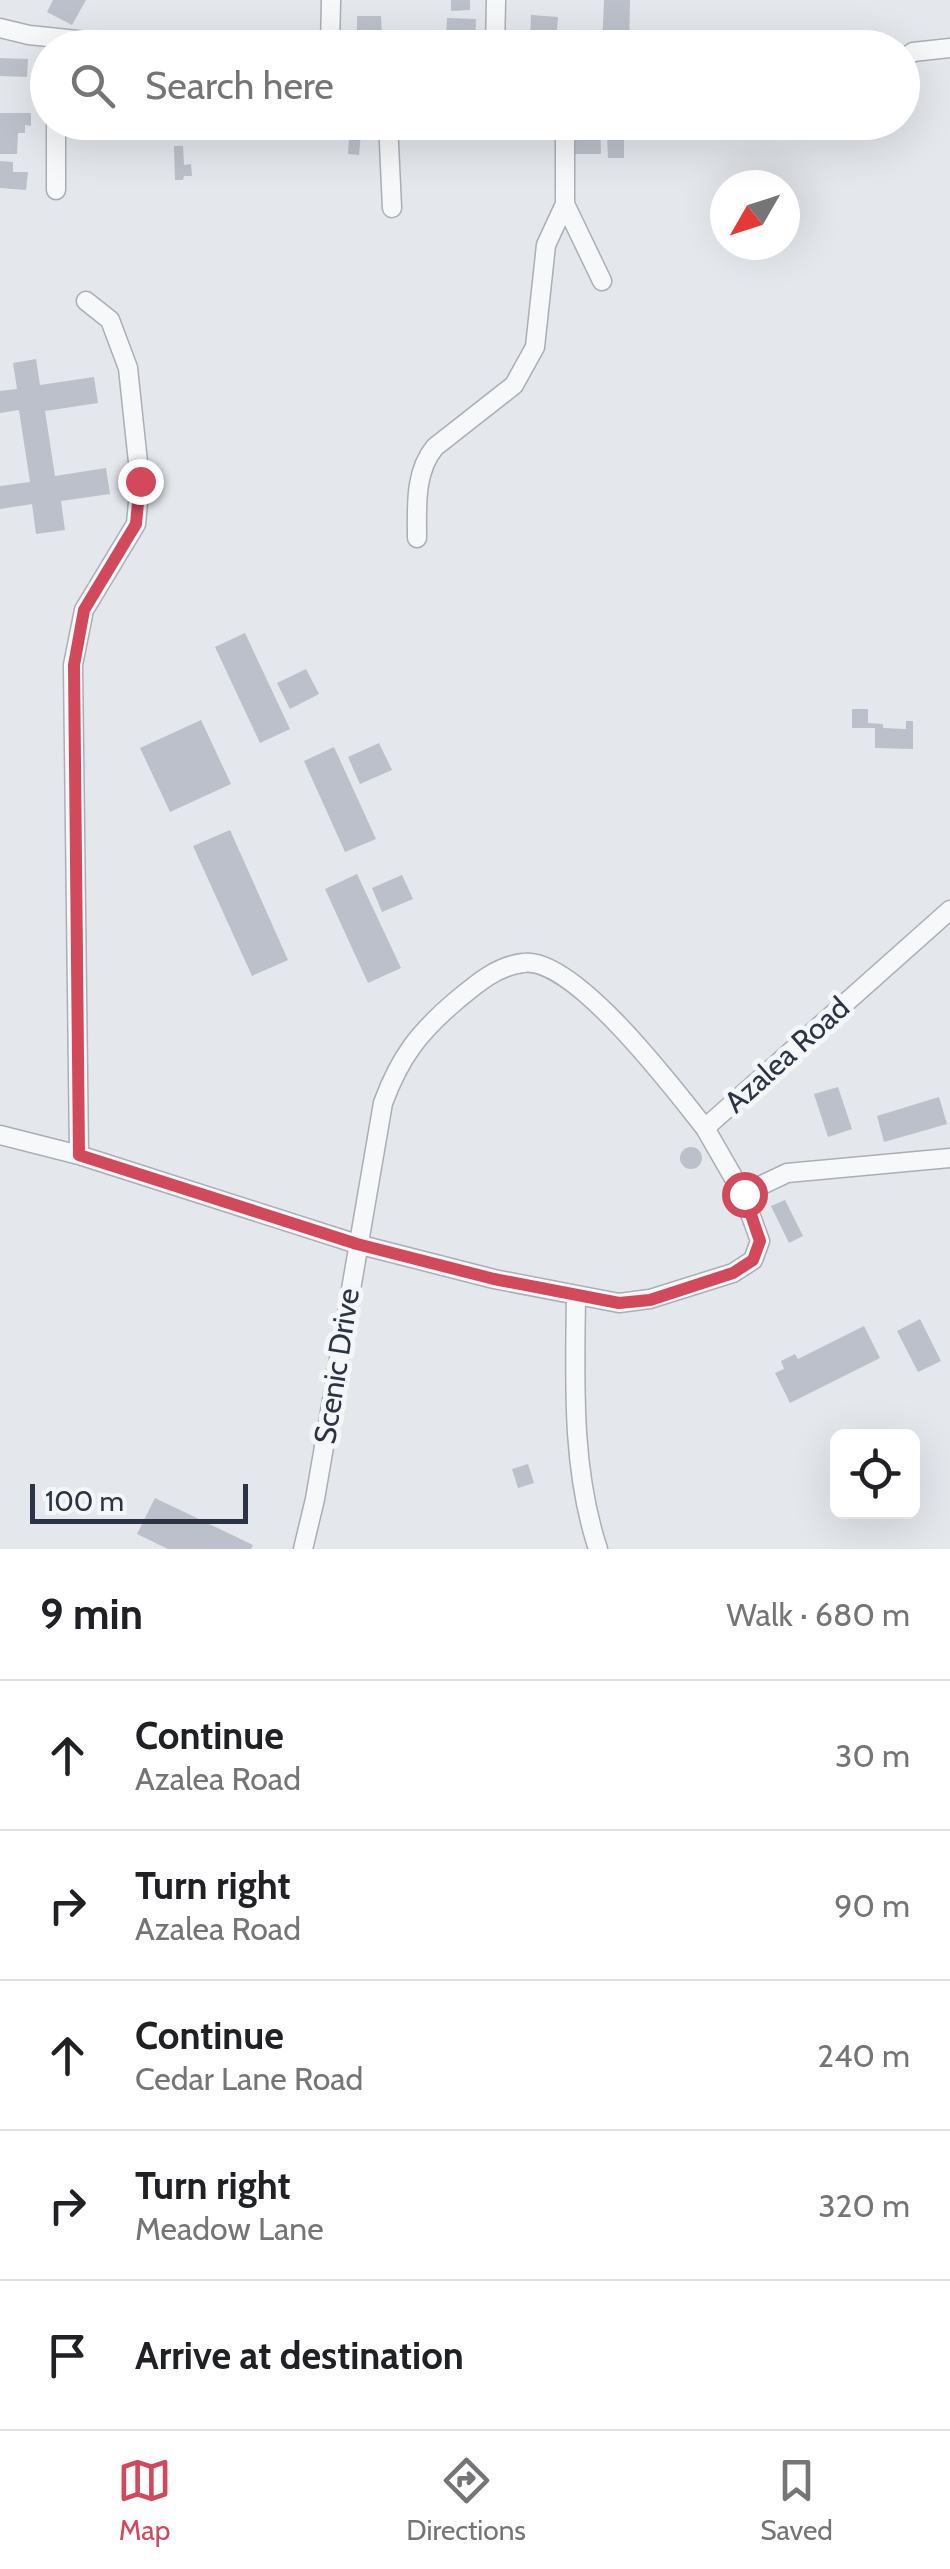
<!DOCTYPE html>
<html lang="en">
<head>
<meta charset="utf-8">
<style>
	body { margin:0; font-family:Cabin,sans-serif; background:#f6f6f6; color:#202124 }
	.controls { position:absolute; right:30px; bottom:30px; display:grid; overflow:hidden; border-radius:15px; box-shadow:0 10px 40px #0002 }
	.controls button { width:90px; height:90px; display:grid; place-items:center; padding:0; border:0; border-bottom:2px solid #e0e0e0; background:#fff; color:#202124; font:50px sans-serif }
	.compass { position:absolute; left:710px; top:170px; width:90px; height:90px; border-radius:50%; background:#fff; box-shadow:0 10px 40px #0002; rotate:231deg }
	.scale { position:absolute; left:30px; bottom:25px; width:218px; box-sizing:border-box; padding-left:10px; border:5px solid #2b3445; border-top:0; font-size:28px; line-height:35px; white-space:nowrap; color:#2b3445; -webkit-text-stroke:8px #f4f6f9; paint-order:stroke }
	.stop { position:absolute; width:30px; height:30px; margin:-22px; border:8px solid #d1495b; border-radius:50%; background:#fff }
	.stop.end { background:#d1495b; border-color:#fff; box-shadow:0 2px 10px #0008 }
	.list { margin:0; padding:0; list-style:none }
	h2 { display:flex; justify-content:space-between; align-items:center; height:130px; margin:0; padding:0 40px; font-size:42px }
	h2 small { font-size:32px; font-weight:400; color:#757577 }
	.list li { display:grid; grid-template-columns:65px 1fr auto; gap:30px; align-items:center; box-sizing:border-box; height:150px; padding:0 40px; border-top:2px solid #e0e0e0 }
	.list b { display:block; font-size:38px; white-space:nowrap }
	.list p { margin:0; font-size:32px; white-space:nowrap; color:#757577 }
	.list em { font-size:32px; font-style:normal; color:#757577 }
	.icon { flex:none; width:55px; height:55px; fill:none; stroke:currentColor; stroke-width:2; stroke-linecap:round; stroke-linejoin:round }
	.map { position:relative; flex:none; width:950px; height:1549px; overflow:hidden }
	.search { position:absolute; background:#fff; box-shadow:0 10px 40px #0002; left:30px; right:30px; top:30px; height:110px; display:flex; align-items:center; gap:25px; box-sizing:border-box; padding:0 35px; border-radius:55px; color:#757577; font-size:38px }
	.sheet { height:880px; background:#fff }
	nav { display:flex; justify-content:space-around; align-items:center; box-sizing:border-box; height:140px; border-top:2px solid #e0e0e0; background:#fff; font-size:28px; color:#757577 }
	nav a { display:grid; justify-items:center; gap:5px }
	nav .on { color:#d1495b }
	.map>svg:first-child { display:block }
	.building { fill:#bbc0ca }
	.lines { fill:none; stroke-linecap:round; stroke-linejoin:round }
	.minor-casing { stroke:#a9aeb7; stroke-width:21 }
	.minor { stroke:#f7f8fa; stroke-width:18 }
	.route { stroke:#d1495b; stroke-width:12 }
	.labels { text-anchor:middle; stroke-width:10; stroke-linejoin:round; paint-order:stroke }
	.street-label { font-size:30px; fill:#2b3445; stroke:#f4f6f9 }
</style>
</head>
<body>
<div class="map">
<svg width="950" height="1549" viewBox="0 0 950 1549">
	<rect width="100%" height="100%" fill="#e4e7ec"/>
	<!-- building -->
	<path class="building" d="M53 0H86L72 25 47 12Z
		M451 0H470V10L451 11Z
		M604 0H630L629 48H602Z
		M531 15 558 17 556 42 530 41Z
		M357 16H381L382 37H357Z
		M447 18 476 19 475 42 446 40Z
		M637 32 662 34 661 48H636Z
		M0 58 28 59 27 77 0 76Z
		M0 113H31V126L25 125V133H18L17 154H0Z
		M320 122H337V139H320Z
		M384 122V135L361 133 359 155 348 154 350 123Z
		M580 122H600L601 154H575V126H580Z
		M607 133H624V158H608Z
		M174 146H183L184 165 191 164 192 176H184L183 180H175Z
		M0 161 13 162V172H28L26 190 0 188Z
		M36 359 40 385 94 377 98 403 45 411 55 476 106 468 110 494 61 501 65 530 36 534 32 504 0 509V486L30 482 19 410 0 413V391L17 389 13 363Z
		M245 633 290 729 260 743 215 647Z
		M306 669 319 694 290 709 277 683Z
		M852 709H868V723L883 724V728L906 729V721H913V749L875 748V728H852Z
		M201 720 231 784 170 812 140 748Z
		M379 743 392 770 360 784 348 757Z
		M334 747 376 839 345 852 304 761Z
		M230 830 288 960 252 976 193 846Z
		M357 874 401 968 368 983 325 889Z
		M402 875 413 899 382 912 372 888Z
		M838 1087 852 1129 828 1137 814 1094Z
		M939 1097 947 1124 884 1142 877 1116Z
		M680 1158a11 11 0 1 1 22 0a11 11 0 1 1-22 0Z
		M785 1200 803 1236 789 1243 771 1206Z
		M920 1319 941 1361 918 1372 897 1331Z
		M864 1326 880 1358 790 1403 775 1373 784 1369 781 1361 795 1354 798 1359Z
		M528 1464 534 1483 518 1488 512 1469Z
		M155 1498 253 1545 251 1549H168L137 1534Z"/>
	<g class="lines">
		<defs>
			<path id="minor" d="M0 28 29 35 155 48
				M262 48 330 42
				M330 48 331 0
				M495 48 496 0
				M902 60 913 52 950 48
				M56 122V190
				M388 122 392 208
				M565 204 602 281
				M417 538C417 508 414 472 435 447L514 385 535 347 546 245 565 204V122
				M0 1135 79 1155 357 1244 494 1279 619 1303 650 1299 733 1273 753 1260 760 1241 743 1194 705 1128 950 910
				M79 1155 73 665 84 610 136 524 140 481 128 368 110 320 86 301
				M743 1194 787 1173 950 1158
				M576 1296C575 1380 571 1468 598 1549
				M303 1549 315 1499 383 1103C400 1057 419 1032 457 1000 476 984 497 966 523 963 573 955 674 1089 705 1128"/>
		</defs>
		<!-- minor casing -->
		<use href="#minor" class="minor-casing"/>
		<!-- minor -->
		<use href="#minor" class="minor"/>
	</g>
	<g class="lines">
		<!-- route -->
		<path class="route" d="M140 481 136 524 84 610 74 665 79 1155 357 1244 494 1279 619 1303 650 1300 733 1273 753 1260 760 1241 744 1194"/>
	</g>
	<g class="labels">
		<!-- street labels -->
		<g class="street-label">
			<text transform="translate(787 1055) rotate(-42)" y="10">Azalea Road</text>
			<text transform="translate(337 1366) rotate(-81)" y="10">Scenic Drive</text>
		</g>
	</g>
</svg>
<div class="controls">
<button><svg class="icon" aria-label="locate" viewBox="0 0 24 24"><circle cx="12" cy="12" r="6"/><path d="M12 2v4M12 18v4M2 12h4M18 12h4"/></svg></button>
</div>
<svg class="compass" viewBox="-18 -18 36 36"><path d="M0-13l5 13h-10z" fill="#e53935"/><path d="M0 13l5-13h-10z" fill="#757577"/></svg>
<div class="scale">100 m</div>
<div class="stop" style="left:744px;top:1194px"></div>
<div class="stop end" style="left:140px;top:481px"></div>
<div class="search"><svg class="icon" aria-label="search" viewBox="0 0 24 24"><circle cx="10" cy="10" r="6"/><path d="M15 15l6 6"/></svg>Search here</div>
</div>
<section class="sheet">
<h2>9 min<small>Walk · 680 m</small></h2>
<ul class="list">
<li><svg class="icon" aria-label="ahead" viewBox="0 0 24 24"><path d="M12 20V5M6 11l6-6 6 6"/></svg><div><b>Continue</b><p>Azalea Road</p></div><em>30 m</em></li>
<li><svg class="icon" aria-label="right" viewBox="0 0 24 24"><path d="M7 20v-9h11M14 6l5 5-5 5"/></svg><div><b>Turn right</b><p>Azalea Road</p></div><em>90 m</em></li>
<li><svg class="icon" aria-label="ahead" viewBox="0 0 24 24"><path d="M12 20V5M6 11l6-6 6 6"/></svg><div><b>Continue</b><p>Cedar Lane Road</p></div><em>240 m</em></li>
<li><svg class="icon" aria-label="right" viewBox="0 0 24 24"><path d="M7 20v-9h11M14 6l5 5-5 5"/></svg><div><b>Turn right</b><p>Meadow Lane</p></div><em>320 m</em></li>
<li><svg class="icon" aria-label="arrive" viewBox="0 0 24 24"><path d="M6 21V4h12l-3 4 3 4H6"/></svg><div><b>Arrive at destination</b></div></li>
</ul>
</section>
<nav>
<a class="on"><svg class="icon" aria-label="map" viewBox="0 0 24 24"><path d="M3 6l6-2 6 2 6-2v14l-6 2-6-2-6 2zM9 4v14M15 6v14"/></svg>Map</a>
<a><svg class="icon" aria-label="directions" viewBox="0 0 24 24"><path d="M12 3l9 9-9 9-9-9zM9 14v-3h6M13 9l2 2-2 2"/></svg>Directions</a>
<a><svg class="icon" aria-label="saved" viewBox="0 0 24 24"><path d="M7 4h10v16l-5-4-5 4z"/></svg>Saved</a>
</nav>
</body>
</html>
